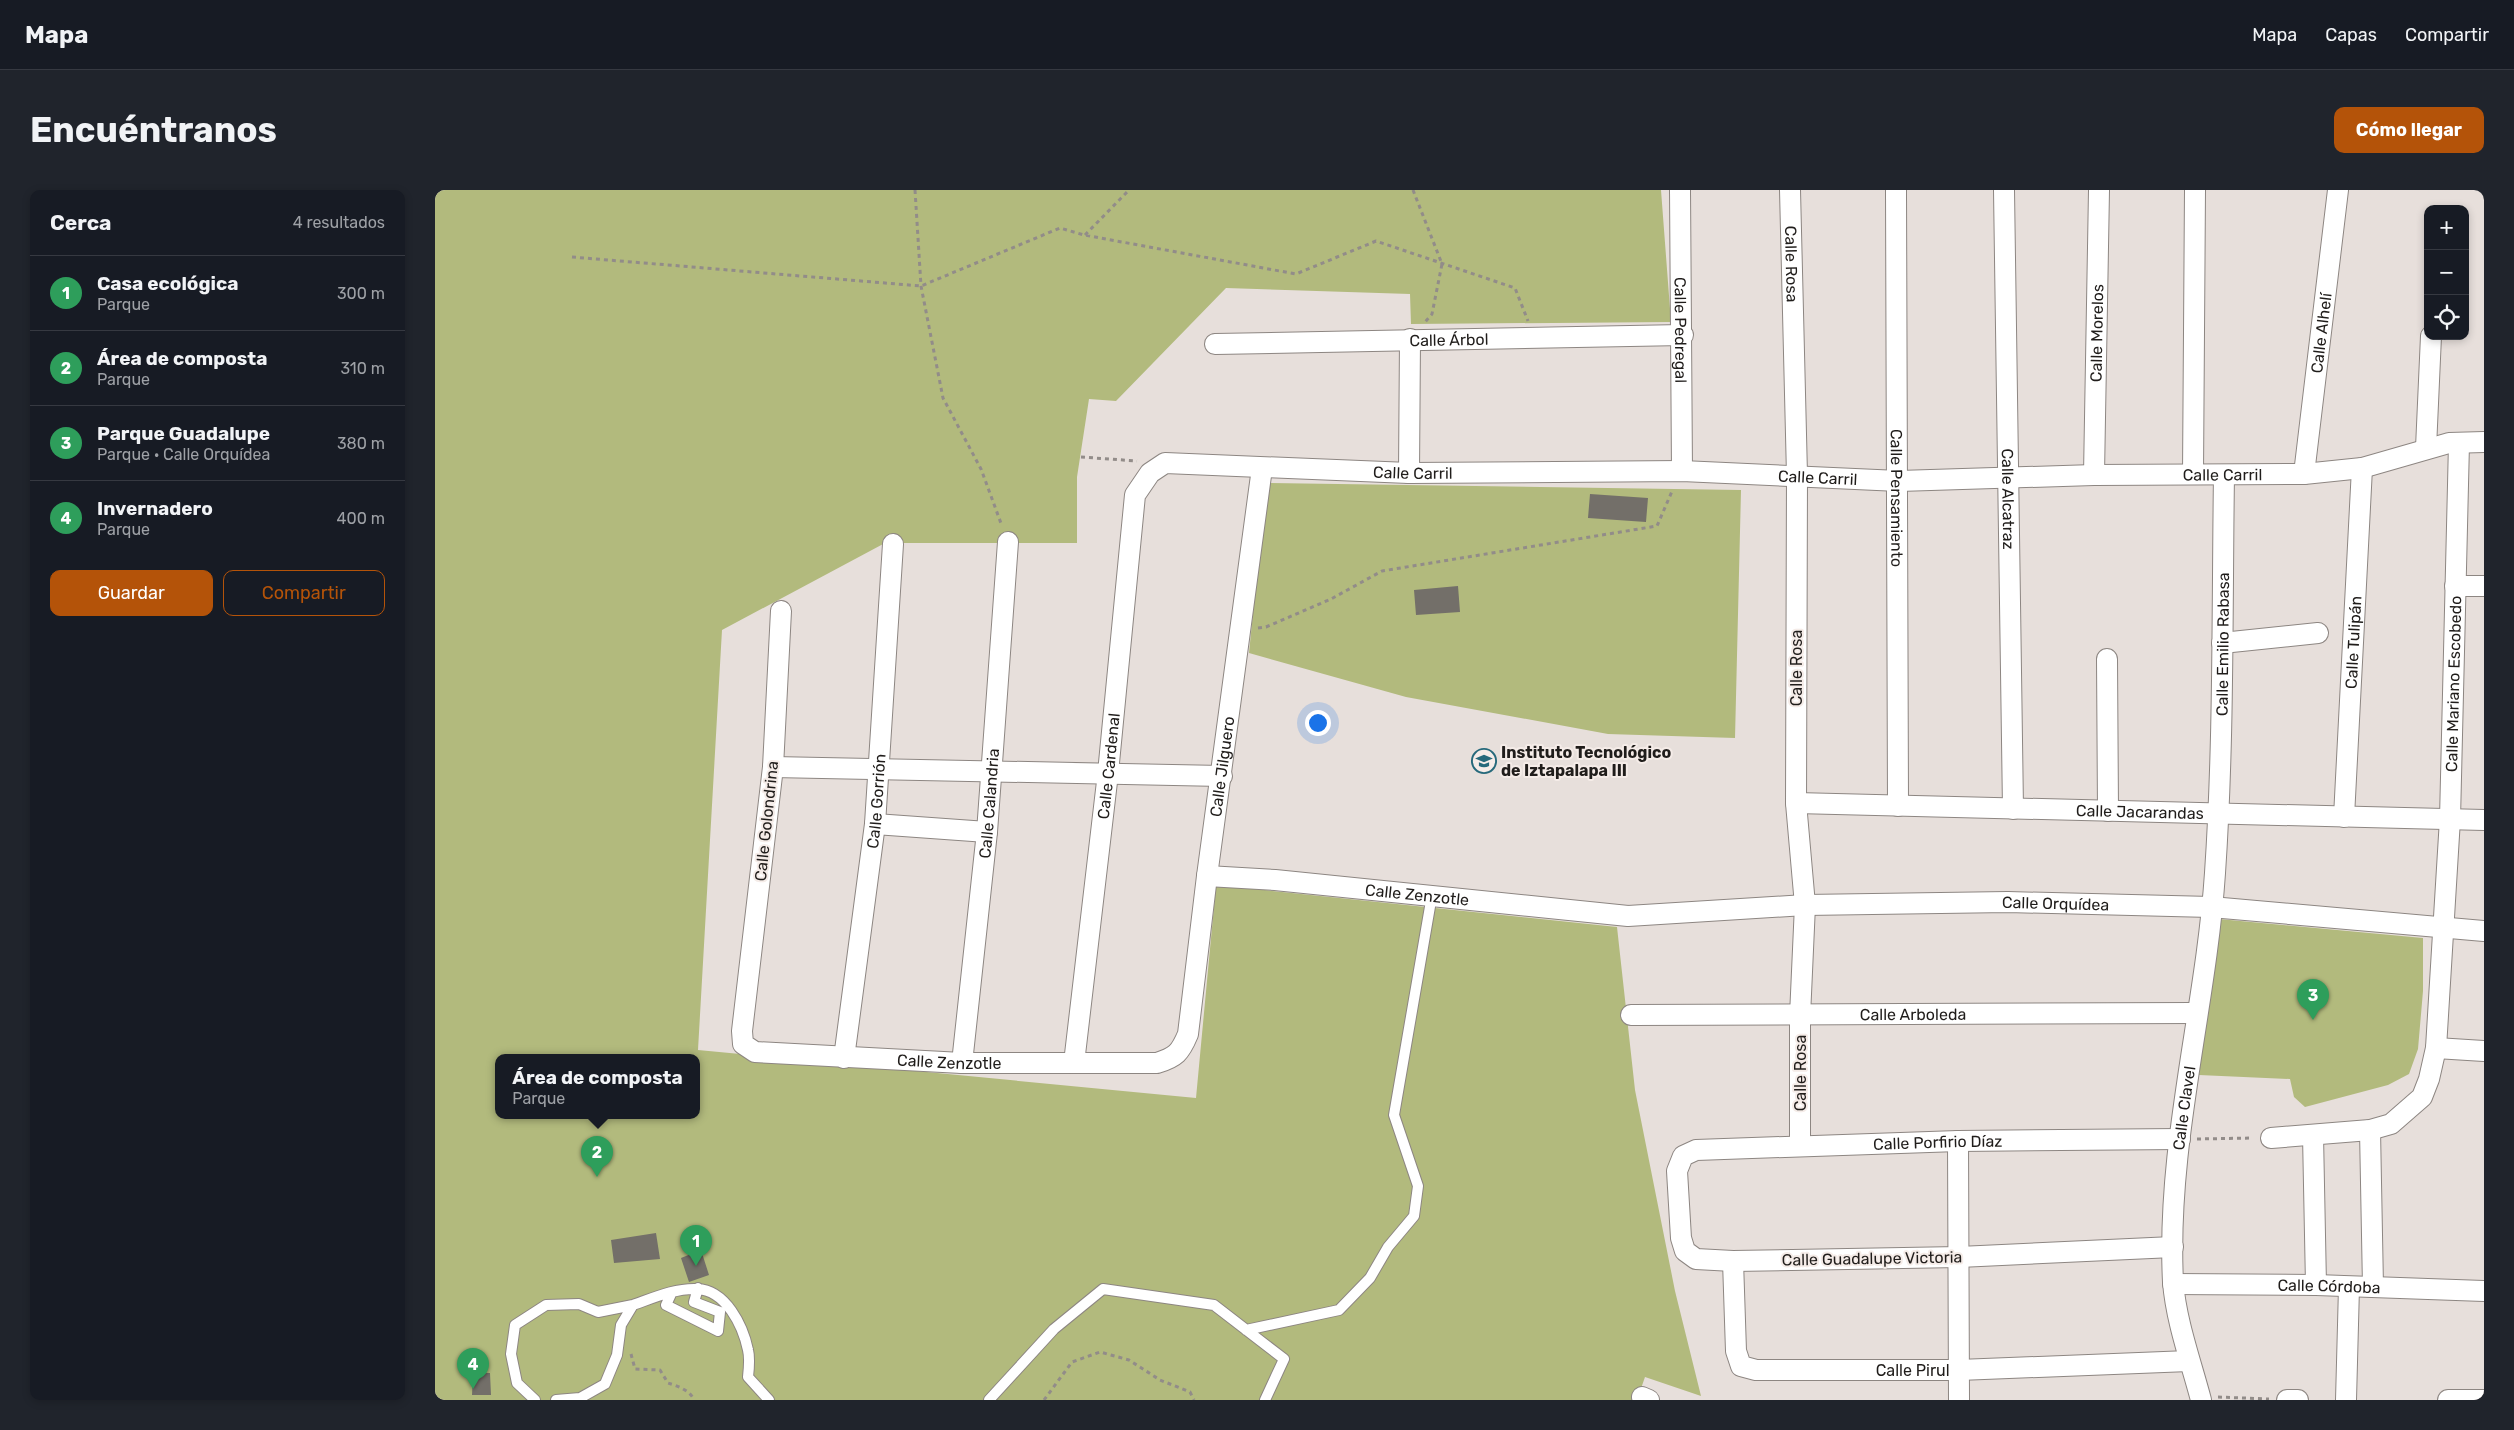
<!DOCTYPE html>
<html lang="es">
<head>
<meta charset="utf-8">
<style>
	body { margin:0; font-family:Rubik,sans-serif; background:#20242c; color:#f1f3f6 }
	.controls { position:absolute; right:15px; top:15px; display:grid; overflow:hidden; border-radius:10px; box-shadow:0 2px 8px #0003 }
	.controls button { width:45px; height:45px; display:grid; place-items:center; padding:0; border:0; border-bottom:1px solid #363941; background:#171b24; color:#f1f3f6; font:25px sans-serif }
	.you { position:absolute; left:882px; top:532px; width:18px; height:18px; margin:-12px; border:4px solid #fff; border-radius:50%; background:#1a73e8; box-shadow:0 0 0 8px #1a73e833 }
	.badge { display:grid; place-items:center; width:32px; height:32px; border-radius:50%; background:#b45309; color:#fff; font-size:16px; font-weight:700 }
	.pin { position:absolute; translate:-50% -41px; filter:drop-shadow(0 1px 2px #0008) }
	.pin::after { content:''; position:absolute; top:26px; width:18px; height:15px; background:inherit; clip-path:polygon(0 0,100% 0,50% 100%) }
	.popup { position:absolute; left:60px; top:864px; width:205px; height:65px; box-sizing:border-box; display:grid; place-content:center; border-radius:10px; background:#171b24; filter:drop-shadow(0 1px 4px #0005); font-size:16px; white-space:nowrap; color:#9ea1a6 }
	.popup b { font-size:19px; color:#f1f3f6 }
	.popup::after { content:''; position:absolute; left:50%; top:100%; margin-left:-10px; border:10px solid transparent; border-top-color:#171b24 }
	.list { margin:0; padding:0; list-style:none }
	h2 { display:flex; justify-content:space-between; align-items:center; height:65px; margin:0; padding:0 20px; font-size:21px }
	h2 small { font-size:16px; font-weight:400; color:#9ea1a6 }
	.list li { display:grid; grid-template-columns:32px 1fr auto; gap:15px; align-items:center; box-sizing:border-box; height:75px; padding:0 20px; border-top:1px solid #363941 }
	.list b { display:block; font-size:19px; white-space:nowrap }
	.list p { margin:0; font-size:16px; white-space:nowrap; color:#9ea1a6 }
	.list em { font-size:16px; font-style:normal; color:#9ea1a6 }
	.actions { display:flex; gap:10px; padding:15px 20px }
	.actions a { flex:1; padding:11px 0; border:1px solid #b45309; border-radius:10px; text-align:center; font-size:18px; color:#b45309 }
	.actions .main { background:#b45309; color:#fff }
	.icon { flex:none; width:28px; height:28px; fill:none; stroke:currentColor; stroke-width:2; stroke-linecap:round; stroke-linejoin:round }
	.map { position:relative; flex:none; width:2049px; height:1210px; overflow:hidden; border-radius:10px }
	header { display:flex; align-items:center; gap:30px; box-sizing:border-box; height:70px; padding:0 25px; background:#171b24; border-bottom:1px solid #363941 }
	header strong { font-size:24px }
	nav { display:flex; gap:28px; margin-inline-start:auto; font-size:18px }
	.intro { display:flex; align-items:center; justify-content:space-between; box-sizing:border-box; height:120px; padding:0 30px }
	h1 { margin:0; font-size:35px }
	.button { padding:12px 22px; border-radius:10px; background:#b45309; color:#fff; font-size:18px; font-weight:700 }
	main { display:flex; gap:30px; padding:0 30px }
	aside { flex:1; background:#171b24; border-radius:10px; box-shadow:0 2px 8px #0003 }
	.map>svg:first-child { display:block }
	.green { fill:#b2ba7d; fill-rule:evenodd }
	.building { fill:#736f69 }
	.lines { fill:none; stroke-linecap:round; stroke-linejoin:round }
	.service-casing { stroke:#8d8682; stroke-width:12 }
	.minor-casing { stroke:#8d8682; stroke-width:22 }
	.path { stroke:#928c89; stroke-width:3; stroke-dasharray:4 4; stroke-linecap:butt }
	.service { stroke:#fff; stroke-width:10 }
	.minor { stroke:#fff; stroke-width:20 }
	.labels { text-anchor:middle; stroke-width:4; stroke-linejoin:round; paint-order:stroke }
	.street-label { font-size:16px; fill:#201d1b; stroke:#f5ece8 }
	.poi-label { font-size:16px; font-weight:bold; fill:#201d1b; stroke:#f5ece8; text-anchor:start }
</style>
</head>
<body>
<header>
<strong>Mapa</strong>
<nav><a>Mapa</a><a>Capas</a><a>Compartir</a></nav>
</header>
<div class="intro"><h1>Encuéntranos</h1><a class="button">Cómo llegar</a></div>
<main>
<aside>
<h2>Cerca<small>4 resultados</small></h2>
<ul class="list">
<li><span class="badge" style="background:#2e9e5b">1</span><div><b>Casa ecológica</b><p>Parque</p></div><em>300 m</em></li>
<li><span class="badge" style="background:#2e9e5b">2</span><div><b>Área de composta</b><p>Parque</p></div><em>310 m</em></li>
<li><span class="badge" style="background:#2e9e5b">3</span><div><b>Parque Guadalupe</b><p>Parque · Calle Orquídea</p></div><em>380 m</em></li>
<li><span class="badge" style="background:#2e9e5b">4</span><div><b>Invernadero</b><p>Parque</p></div><em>400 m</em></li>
</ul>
<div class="actions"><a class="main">Guardar</a><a>Compartir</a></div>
</aside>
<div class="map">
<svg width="2049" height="1210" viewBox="0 0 2049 1210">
	<rect width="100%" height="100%" fill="#e7dfdb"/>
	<!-- green -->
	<path class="green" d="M0 0H1226L1236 132 976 134 975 104 791 98 681 211 654 209 642 287V353H450L287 440 263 860 761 908 781 695 1182 737 1200 900 1240 1101 1266 1206 1210 1187 1202 1210H0ZM63 868H261V926H63Z
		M831 293 1306 300 1300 548 1173 544 971 507 814 463Z
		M1784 729 1988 748V801L1983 859 1974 884 1953 895 1870 917 1859 907 1855 889 1764 885Z"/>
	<!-- building -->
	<path class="building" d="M1155 304 1213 308 1211 332 1153 328Z
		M1023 396 1025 422 981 425 979 400Z
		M221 1043 225 1069 179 1073 176 1050Z
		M266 1060 274 1085 254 1092 246 1068Z
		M38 1183H55L56 1205H37Z"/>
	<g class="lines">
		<defs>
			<path id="service" d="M237 1102 231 1115 283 1141 285 1122 259 1112 263 1098
				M811 1140 904 1120 935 1088 953 1057 979 1026 983 996 959 925 997 705
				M100 1210 82 1193 76 1164 80 1135 111 1115 144 1114 163 1122 198 1115
				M121 1210 145 1208 170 1194 182 1165 186 1135 198 1115C218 1108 240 1098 262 1099 291 1100 308 1136 313 1160 315 1168 314 1178 313 1187L334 1210
				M554 1210 619 1139 668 1099 779 1115 849 1169 830 1210"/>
			<g id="minor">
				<path id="s1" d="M1245 0 1247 281"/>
				<path id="s2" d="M1355 0 1362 285 1361 613 1370 715 1365 826V956"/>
				<path id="s3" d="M1461 0 1463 616"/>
				<path id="s4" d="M1569 0 1578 619"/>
				<path id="s5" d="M780 154 1248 145"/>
				<path d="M1991 258 1996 146"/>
				<path d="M974 283 975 149"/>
				<path d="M1758 284 1760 0"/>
				<path id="s6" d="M1869 284 1903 0"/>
				<path id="s7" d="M1659 285 1664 0"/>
				<path d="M2020 396H2049"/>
				<path id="s8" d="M346 421 338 577 307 841 308 854 320 862 527 873H722C741 867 745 863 753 844L772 686 827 278"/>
				<path d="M1787 453 1883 443"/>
				<path d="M1672 469 1673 621"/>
				<path d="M338 577 787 586"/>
				<path id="s9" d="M1361 613 2049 630"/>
				<path id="s10" d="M1909 627 1927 278"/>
				<path d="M440 634 552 642"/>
				<path id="s11" d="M772 686 840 690 1193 726 1370 715 1573 712 1776 717 2049 741"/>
				<path id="s12" d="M1196 825 1761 823"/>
				<path d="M2001 858 2049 861"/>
				<path id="s13" d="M409 868 440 634 458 354"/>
				<path id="s14" d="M527 873 552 642 573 352"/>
				<path id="s15" d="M639 873 673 583 700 305 715 283 730 273 974 283 1247 281 1464 291 1659 285 1869 284 1927 278 2014 253 2049 252"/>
				<path d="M1935 940 1938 1097"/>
				<path d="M1878 945 1881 1095"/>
				<path id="s16" d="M1836 948 1935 940 1956 934 1987 907 1994 889 2001 858 2015 629 2024 253"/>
				<path d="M1523 951 1524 1210"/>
				<path id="s17" d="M1738 1057 1524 1067 1298 1071 1261 1069 1250 1061 1246 1048 1242 981 1248 966 1261 960 1523 951 1745 949"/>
				<path id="s18" d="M1298 1071 1301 1161 1306 1176 1321 1180H1524L1754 1171"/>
				<path id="s19" d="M1738 1094 1881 1095 2049 1101"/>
				<path d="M1207 1207 1214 1210"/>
				<path id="s20" d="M1766 1210C1756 1172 1741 1131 1738 1092 1731 954 1771 819 1780 683 1789 551 1787 417 1789 285"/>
				<path d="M1852 1210H1863"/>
				<path d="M1911 1210 1914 1097"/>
				<path d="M2013 1210H2049"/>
			</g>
		</defs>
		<!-- service casing -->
		<use href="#service" class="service-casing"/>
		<!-- minor casing -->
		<use href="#minor" class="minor-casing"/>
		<!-- path -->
		<path class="path" d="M480 0 486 96 508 208 546 279 567 336
			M978 0 1007 74 997 124 990 132
			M650 45 694 0
			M137 67 486 96 625 38 649 45 861 84 941 51 1080 98 1093 131
			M646 267 702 271
			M823 438 831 437 896 409 947 381 1222 336 1238 299
			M1762 949 1818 948
			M196 1164 200 1179 225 1180 233 1193C242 1196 255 1200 259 1210
			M1783 1207 1834 1209
			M609 1210 637 1172 665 1162 694 1170 725 1190 755 1202 759 1210"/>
		<!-- service -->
		<use href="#service" class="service"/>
		<!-- minor -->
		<use href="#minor" class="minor"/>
	</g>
	<!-- icons -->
	<defs>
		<symbol id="school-ring" viewBox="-11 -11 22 22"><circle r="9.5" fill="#f5ece8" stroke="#26697b" stroke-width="1.5"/><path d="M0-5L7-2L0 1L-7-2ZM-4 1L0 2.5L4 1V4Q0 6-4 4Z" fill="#26697b"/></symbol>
	</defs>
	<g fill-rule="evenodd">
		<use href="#school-ring" x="1035" y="557" width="28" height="28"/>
	</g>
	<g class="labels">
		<!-- street labels -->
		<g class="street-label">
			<text dy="6" stroke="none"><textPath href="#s2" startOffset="74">Calle Rosa</textPath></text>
			<text dy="6" stroke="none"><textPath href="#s1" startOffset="140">Calle Pedregal</textPath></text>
			<text dy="6" stroke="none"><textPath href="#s6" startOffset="142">Calle Alhelí</textPath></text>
			<text dy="6" stroke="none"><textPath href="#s7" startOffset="142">Calle Morelos</textPath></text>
			<text dy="6" stroke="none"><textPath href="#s5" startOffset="234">Calle Árbol</textPath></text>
			<text dy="6" stroke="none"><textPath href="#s15" startOffset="864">Calle Carril</textPath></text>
			<text dy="6" stroke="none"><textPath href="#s15" startOffset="1674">Calle Carril</textPath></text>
			<text dy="6" stroke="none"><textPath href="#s15" startOffset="1269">Calle Carril</textPath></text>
			<text dy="6" stroke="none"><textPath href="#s3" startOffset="308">Calle Pensamiento</textPath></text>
			<text dy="6" stroke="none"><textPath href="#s4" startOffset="309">Calle Alcatraz</textPath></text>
			<text dy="6" stroke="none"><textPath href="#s10" startOffset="175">Calle Tulipán</textPath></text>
			<text dy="6" stroke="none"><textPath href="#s20" startOffset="762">Calle Emilio Rabasa</textPath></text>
			<text transform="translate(1361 478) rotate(-90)" y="6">Calle Rosa</text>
			<text dy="6" stroke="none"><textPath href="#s16" startOffset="578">Calle Mariano Escobedo</textPath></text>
			<text dy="6" stroke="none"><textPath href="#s15" startOffset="299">Calle Cardenal</textPath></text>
			<text dy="6" stroke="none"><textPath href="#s8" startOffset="1166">Calle Jilguero</textPath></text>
			<text dy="6" stroke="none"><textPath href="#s13" startOffset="259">Calle Gorrión</textPath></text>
			<text dy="6" stroke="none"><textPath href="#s14" startOffset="261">Calle Calandria</textPath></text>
			<text dy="6" stroke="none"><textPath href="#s9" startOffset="344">Calle Jacarandas</textPath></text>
			<text transform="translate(331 631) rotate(-84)" y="6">Calle Golondrina</text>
			<text dy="6" stroke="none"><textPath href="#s11" startOffset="211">Calle Zenzotle</textPath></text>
			<text dy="6" stroke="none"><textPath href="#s11" startOffset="851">Calle Orquídea</textPath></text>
			<text dy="6" stroke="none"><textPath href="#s12" startOffset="282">Calle Arboleda</textPath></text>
			<text dy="6" stroke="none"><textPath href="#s8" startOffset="644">Calle Zenzotle</textPath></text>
			<text transform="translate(1365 883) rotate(-90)" y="6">Calle Rosa</text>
			<text dy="6" stroke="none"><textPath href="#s20" startOffset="296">Calle Clavel</textPath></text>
			<text dy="6" stroke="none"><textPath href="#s17" startOffset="844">Calle Porfirio Díaz</textPath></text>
			<text transform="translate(1437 1068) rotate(-1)" y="6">Calle Guadalupe Victoria</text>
			<text dy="6" stroke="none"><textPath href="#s19" startOffset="156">Calle Córdoba</textPath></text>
			<text dy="6" stroke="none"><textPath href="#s18" startOffset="278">Calle Pirul</textPath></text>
		</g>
		<!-- poi labels -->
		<g class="poi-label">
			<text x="1066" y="568">Instituto Tecnológico<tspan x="1066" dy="18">de Iztapalapa III</tspan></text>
		</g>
	</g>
</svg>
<div class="controls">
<button>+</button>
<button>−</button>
<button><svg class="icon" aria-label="locate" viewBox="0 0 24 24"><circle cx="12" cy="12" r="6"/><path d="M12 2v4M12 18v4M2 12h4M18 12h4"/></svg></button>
</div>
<div class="you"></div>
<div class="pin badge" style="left:261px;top:1076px;background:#2e9e5b">1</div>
<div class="pin badge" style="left:162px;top:987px;background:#2e9e5b">2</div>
<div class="popup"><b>Área de composta</b>Parque</div>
<div class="pin badge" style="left:1878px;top:830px;background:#2e9e5b">3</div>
<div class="pin badge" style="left:38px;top:1199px;background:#2e9e5b">4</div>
</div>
</main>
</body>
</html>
